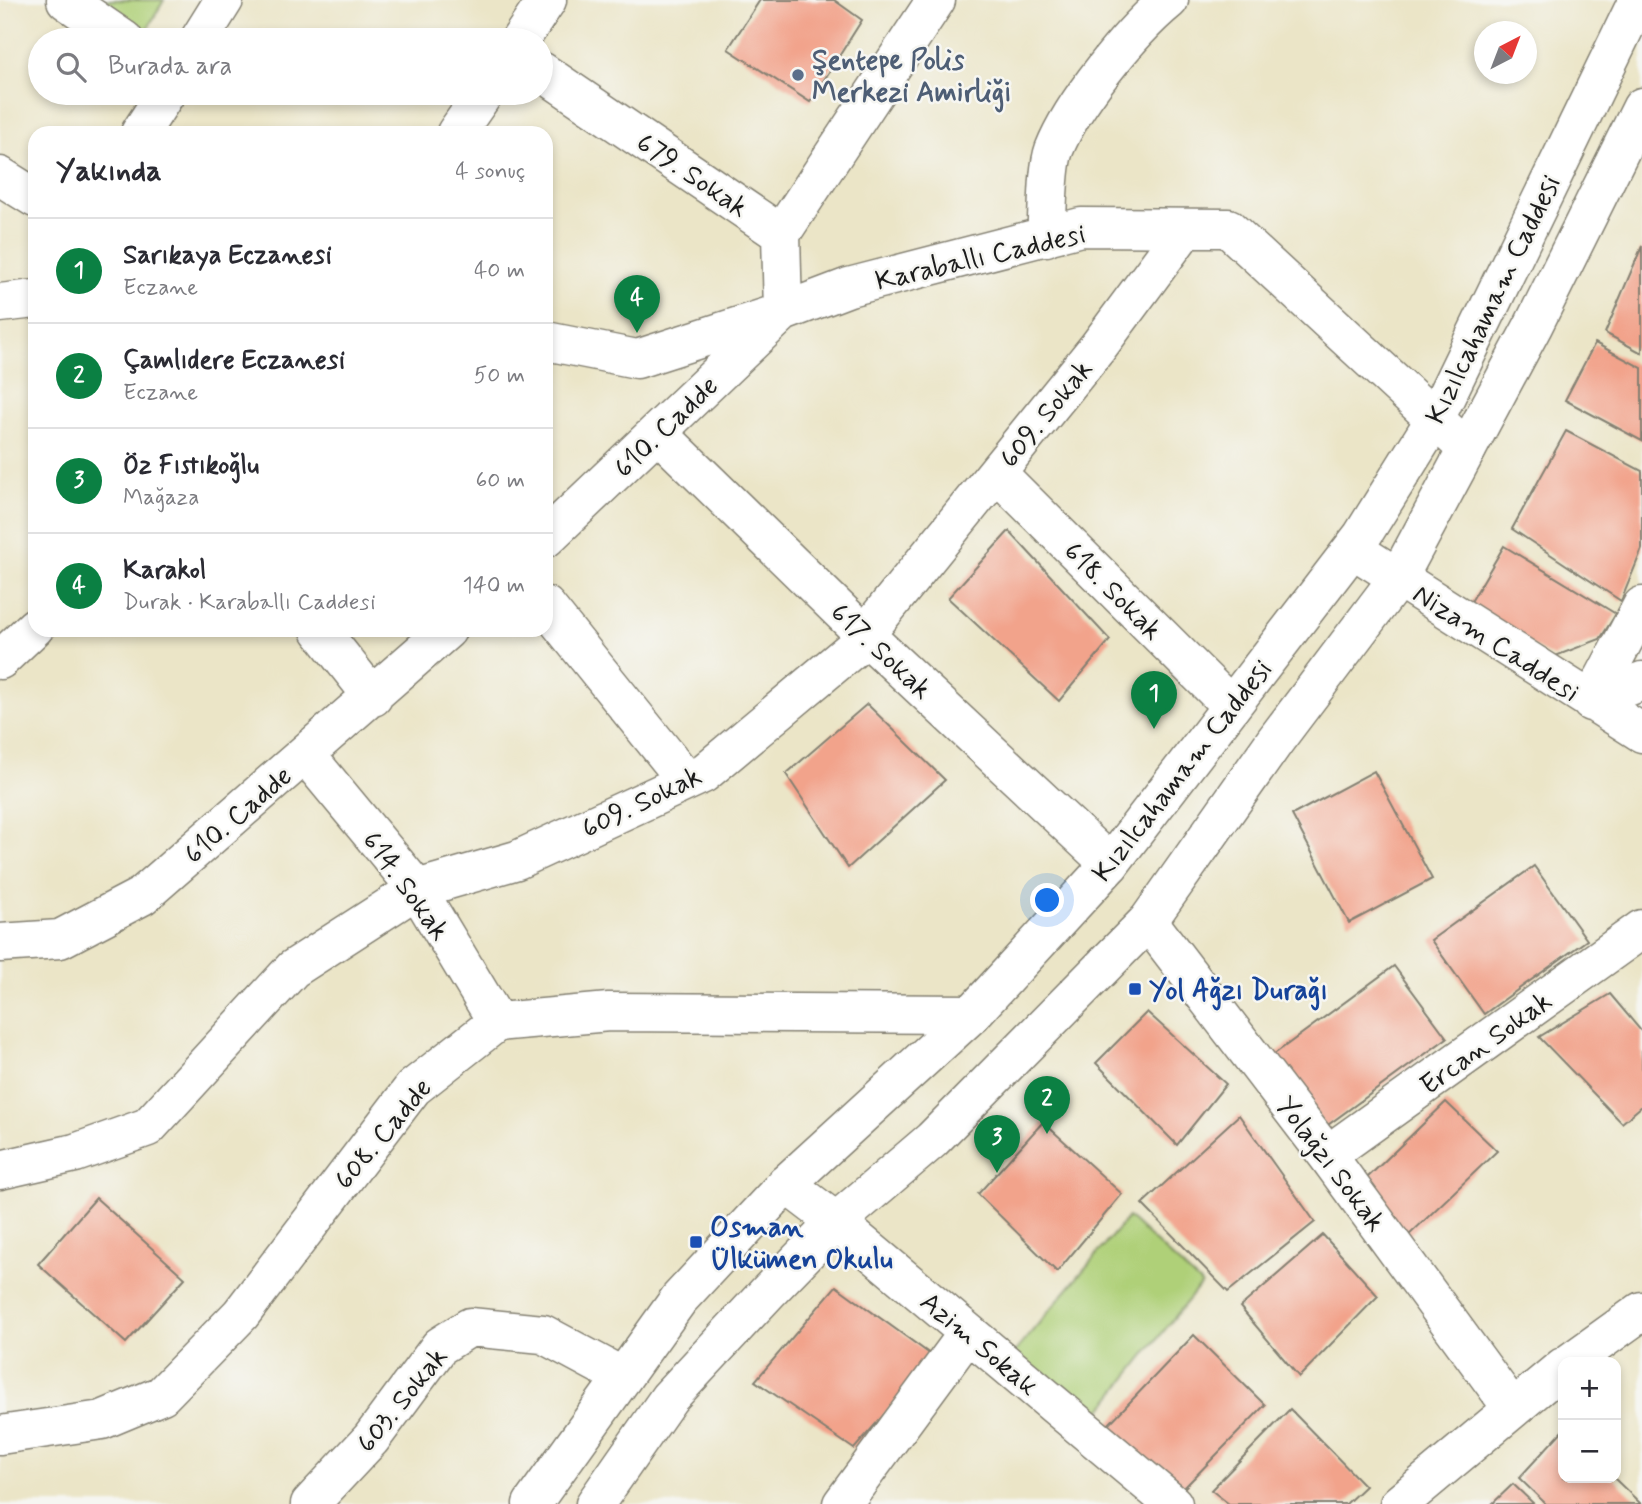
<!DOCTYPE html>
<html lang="tr">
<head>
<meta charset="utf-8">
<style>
	body { margin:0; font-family:Mynerve,sans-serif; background:#f2f2f3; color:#2b2b33 }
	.controls { position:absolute; right:21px; bottom:21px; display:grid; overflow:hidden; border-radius:14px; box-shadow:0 4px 10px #0003 }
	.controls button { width:63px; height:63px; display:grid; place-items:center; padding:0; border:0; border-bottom:2px solid #e1e1e2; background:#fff; color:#2b2b33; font:35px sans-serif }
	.compass { position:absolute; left:1474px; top:21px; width:63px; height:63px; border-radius:50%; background:#fff; box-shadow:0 4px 10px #0003; rotate:42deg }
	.you { position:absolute; left:1048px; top:901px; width:24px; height:24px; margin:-18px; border:5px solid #fff; border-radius:50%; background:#1a73e8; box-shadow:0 0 0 10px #1a73e833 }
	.badge { display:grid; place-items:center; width:46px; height:46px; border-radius:50%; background:#0b8043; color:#fff; font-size:23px; font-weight:700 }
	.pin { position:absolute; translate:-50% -58px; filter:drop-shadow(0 2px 4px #0008) }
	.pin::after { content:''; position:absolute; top:37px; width:24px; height:21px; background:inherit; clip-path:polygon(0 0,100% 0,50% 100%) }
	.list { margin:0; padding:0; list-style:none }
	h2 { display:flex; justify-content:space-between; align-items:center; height:91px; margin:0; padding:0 28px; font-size:30px }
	h2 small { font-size:23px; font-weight:400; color:#7c7c81 }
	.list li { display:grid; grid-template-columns:46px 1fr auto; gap:21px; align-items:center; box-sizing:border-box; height:105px; padding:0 28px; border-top:2px solid #e1e1e2 }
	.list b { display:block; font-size:26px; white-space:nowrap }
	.list p { margin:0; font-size:23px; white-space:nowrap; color:#7c7c81 }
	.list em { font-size:23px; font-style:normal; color:#7c7c81 }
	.icon { flex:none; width:38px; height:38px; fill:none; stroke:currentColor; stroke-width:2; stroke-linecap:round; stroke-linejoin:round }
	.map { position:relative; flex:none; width:1642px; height:1504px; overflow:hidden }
	.search { position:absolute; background:#fff; box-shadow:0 4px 10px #0003; left:28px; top:28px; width:525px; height:77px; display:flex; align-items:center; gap:18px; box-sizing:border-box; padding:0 24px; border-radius:38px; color:#7c7c81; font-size:26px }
	.panel { position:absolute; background:#fff; box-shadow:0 4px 10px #0003; left:28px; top:126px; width:525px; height:511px; border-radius:21px }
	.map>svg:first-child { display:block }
	.green { fill:#afd078; stroke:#66764a; stroke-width:2 }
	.building { fill:#f2a38b }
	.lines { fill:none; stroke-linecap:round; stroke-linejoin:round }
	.minor-casing { stroke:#848072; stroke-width:41 }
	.major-casing { stroke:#848072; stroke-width:41 }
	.minor { stroke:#fff; stroke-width:38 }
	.major { stroke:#fff; stroke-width:38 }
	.service-dot { fill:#5c6f8a; stroke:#f6f6f2; stroke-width:2.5 }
	.transit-dot { fill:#1a4fb4; stroke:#f6f6f2; stroke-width:2.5 }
	.labels { text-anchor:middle; stroke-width:5; stroke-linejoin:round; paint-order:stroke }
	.service-label { font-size:28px; font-weight:bold; fill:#4e5e75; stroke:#f6f6f2; text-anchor:start }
	.street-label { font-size:28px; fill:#1c1c1c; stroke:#f6f6f2 }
	.transit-label { font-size:28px; font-weight:bold; fill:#164399; stroke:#f6f6f2; text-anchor:start }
</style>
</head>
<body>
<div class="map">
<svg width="1642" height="1504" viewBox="0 0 1642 1504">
	<rect width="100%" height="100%" fill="#f6f6f2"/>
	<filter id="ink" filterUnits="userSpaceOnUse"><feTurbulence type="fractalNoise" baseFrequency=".0143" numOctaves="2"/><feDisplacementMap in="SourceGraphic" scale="14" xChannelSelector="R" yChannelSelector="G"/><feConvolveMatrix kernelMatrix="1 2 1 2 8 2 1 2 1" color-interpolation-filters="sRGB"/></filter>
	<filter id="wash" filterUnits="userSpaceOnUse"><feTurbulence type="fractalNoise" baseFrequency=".00686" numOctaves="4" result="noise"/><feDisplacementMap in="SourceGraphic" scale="28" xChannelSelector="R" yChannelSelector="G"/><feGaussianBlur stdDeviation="1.57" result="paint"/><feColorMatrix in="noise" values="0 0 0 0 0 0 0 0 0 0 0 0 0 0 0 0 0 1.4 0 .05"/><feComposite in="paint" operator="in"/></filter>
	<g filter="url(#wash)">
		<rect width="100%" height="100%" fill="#ebe5c7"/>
		<!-- green -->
		<path class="green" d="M102 0H164L145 33Z
			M1128 1217 1201 1284 1094 1419 1013 1354Z"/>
		<g id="blocks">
			<!-- building -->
			<path class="building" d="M760 0H834L862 20 810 102 728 49Z
				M1642 246V353L1605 333Z
				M1595 343 1642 368V441L1565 400Z
				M1566 431 1642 471V549L1621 601 1512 529Z
				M1009 531 1110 640 1059 701 948 598Z
				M1504 546 1616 614 1600 639 1553 657 1466 610Z
				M867 704 945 780 848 868 786 774Z
				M1374 771 1432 879 1349 923 1292 815Z
				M1534 866 1587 940 1484 1014 1431 940Z
				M1394 966 1447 1038 1325 1127 1273 1055Z
				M1610 994 1642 1032V1106L1622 1123 1539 1037Z
				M1147 1012 1226 1084 1177 1145 1096 1063Z
				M1446 1102 1497 1151 1406 1238 1366 1179Z
				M1239 1115 1315 1222 1228 1292 1142 1204Z
				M1043 1122 1122 1194 1057 1272 978 1194Z
				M96 1198 185 1278 126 1343 38 1264Z
				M1323 1235 1378 1296 1299 1377 1240 1307Z
				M836 1286 934 1357 854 1449 755 1381Z
				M1194 1335 1265 1405 1181 1491 1107 1426Z
				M1290 1409 1365 1486 1346 1504H1229L1211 1490Z
				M1563 1430V1478H1614L1641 1504H1546L1519 1478Z
				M1513 1484 1534 1504H1492Z"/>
		</g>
	</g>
	<g filter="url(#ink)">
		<use href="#blocks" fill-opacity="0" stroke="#848072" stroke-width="2"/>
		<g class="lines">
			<defs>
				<path id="minor" d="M66 0 124 40
					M199 40 224 0
					M520 40 547 0
					M541 71 781 234 783 312 546 538
					M140 133 166 93
					M456 133 484 93
					M0 176 35 198
					M781 234 936 0
					M1046 237C1048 215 1047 169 1054 150 1072 104 1131 31 1169 0
					M0 303 35 299
					M546 341 637 359 783 312 849 287 1081 227 1228 228 1467 449
					M658 433 865 635 1110 864
					M997 473 1231 706
					M1353 549 1642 733
					M546 606 687 781
					M320 630 373 697
					M0 660 35 627
					M1591 702 1642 606
					M1591 702 1642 681
					M306 755 417 889 497 1022
					M1148 921 1327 1155 1512 1408
					M0 943 60 939 142 896 447 630
					M1327 1155 1642 929
					M0 1170 75 1153 148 1127 293 969 417 889 517 860 703 774 855 647 1098 347 1186 228
					M786 1184 836 1222 1173 1504
					M1571 1362 1642 1311
					M0 1435 102 1420 162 1395 241 1314 413 1088 497 1022 609 1012 972 1014
					M310 1504 371 1439 440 1346 470 1327 543 1334 623 1377
					M842 1504 968 1333
					M1399 1504 1563 1367"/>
				<path id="major" d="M532 1504 679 1299 786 1184 972 1014 1110 864 1362 536 1435 419 1638 0
					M595 1504 669 1398 768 1292 836 1222 932 1140 1148 921 1275 741 1398 578 1533 326 1642 107"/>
			</defs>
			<!-- minor casing -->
			<use href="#minor" class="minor-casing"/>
			<!-- major casing -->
			<use href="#major" class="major-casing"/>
			<!-- minor -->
			<use href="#minor" class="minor"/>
			<!-- major -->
			<use href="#major" class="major"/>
		</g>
	</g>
	<!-- markers -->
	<circle class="service-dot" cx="798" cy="75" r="7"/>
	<g class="transit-dot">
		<rect x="1128" y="982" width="14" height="14" rx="3.5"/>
		<rect x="689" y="1235" width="14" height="14" rx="3.5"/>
	</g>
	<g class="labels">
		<!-- service labels -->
		<g class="service-label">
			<text x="812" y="69">Şentepe Polis<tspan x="812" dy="32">Merkezi Amirliği</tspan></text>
		</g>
		<!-- street labels -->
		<g class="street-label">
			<text transform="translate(693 174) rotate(34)" y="10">679. Sokak</text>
			<text transform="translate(980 256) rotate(-13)" y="10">Karaballı Caddesi</text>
			<text transform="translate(1492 299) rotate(-64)" y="10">Kızılcahamam Caddesi</text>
			<text transform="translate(1045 413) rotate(-51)" y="10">609. Sokak</text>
			<text transform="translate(665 426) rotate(-44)" y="10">610. Cadde</text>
			<text transform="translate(1114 590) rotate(45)" y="10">618. Sokak</text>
			<text transform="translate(1497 642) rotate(33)" y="10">Nizam Caddesi</text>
			<text transform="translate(882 650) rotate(43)" y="10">617. Sokak</text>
			<text transform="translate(1181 770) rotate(-52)" y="10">Kızılcahamam Caddesi</text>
			<text transform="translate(641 801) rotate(-26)" y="10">609. Sokak</text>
			<text transform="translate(237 814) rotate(-41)" y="10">610. Cadde</text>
			<text transform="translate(407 885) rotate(54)" y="10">614. Sokak</text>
			<text transform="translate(1485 1042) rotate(-36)" y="10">Ercan Sokak</text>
			<text transform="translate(382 1133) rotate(-50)" y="10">608. Cadde</text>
			<text transform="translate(1332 1163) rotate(53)" y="10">Yolağzı Sokak</text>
			<text transform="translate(980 1343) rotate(40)" y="10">Azim Sokak</text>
			<text transform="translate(401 1399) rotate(-51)" y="10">603. Sokak</text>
		</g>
		<!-- transit labels -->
		<g class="transit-label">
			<text x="1149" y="999">Yol Ağzı Durağı</text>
			<text x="710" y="1236">Osman<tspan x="710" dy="32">Ülkümen Okulu</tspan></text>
		</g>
	</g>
</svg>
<div class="controls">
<button>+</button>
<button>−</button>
</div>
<svg class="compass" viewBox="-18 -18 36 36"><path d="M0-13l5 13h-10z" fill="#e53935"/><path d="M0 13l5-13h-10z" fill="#7c7c81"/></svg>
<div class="you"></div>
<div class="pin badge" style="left:1154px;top:729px">1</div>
<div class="pin badge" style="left:1047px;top:1134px">2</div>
<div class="pin badge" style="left:997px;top:1173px">3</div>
<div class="pin badge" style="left:637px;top:333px">4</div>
<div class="search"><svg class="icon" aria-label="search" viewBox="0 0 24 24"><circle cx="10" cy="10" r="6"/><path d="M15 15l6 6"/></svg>Burada ara</div>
<section class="panel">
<h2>Yakında<small>4 sonuç</small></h2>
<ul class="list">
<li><span class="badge">1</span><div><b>Sarıkaya Eczanesi</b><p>Eczane</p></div><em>40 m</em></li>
<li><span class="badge">2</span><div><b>Çamlıdere Eczanesi</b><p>Eczane</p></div><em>50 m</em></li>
<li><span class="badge">3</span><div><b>Öz Fıstıkoğlu</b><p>Mağaza</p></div><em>60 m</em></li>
<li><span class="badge">4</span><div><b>Karakol</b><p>Durak · Karaballı Caddesi</p></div><em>140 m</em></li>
</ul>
</section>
</div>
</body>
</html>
